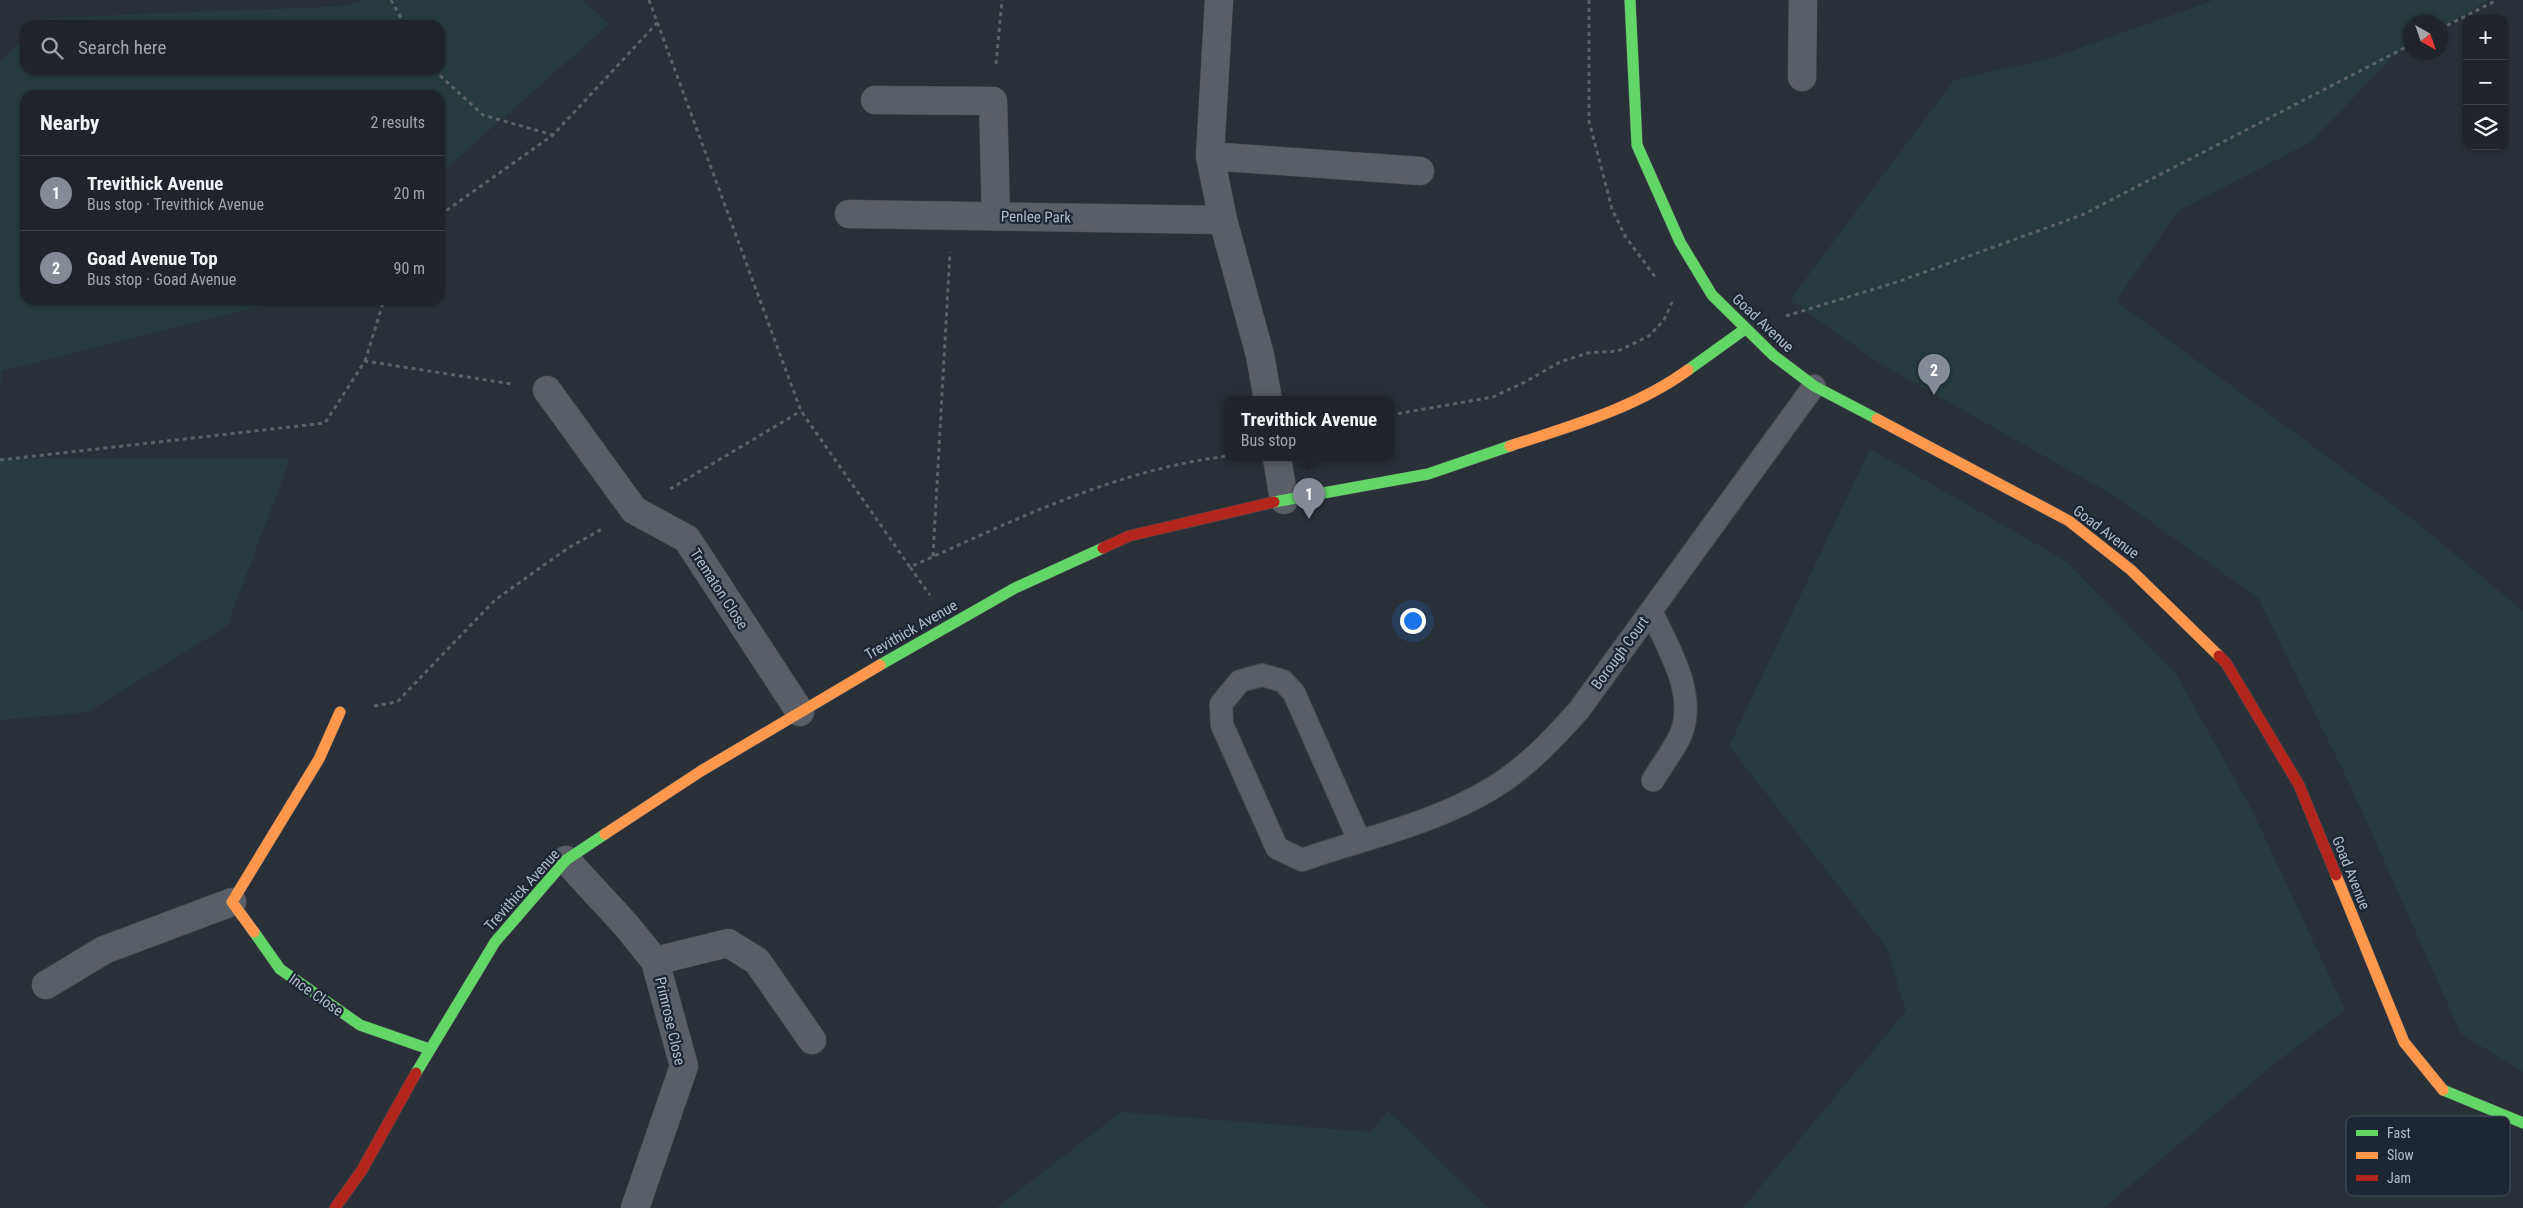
<!DOCTYPE html>
<html lang="en">
<head>
<meta charset="utf-8">
<style>
	body { margin:0; font-family:"Roboto Condensed",sans-serif; background:#282c32; color:#f1f3f6 }
	.controls { position:absolute; right:15px; top:15px; display:grid; overflow:hidden; border-radius:10px; box-shadow:0 1px 4px #0004 }
	.controls button { width:45px; height:45px; display:grid; place-items:center; padding:0; border:0; border-bottom:1px solid #3d4147; background:#20242a; color:#f1f3f6; font:25px sans-serif }
	.compass { position:absolute; left:2403px; top:15px; width:45px; height:45px; border-radius:50%; background:#20242a; box-shadow:0 1px 4px #0004; rotate:140deg }
	.you { position:absolute; left:1412px; top:620px; width:18px; height:18px; margin:-12px; border:4px solid #fff; border-radius:50%; background:#1a73e8; box-shadow:0 0 0 8px #1a73e833 }
	.badge { display:grid; place-items:center; width:32px; height:32px; border-radius:50%; background:#848b96; color:#fff; font-size:16px; font-weight:700 }
	.pin { position:absolute; translate:-50% -41px; filter:drop-shadow(0 1px 2px #0008) }
	.pin::after { content:''; position:absolute; top:26px; width:18px; height:15px; background:inherit; clip-path:polygon(0 0,100% 0,50% 100%) }
	.popup { position:absolute; left:1224px; top:396px; width:170px; height:65px; box-sizing:border-box; display:grid; place-content:center; border-radius:10px; background:#20242a; filter:drop-shadow(0 1px 4px #0005); font-size:16px; white-space:nowrap; color:#a2a4a8 }
	.popup b { font-size:19px; color:#f1f3f6 }
	.popup::after { content:''; position:absolute; left:50%; top:100%; margin-left:-10px; border:10px solid transparent; border-top-color:#20242a }
	.list { margin:0; padding:0; list-style:none }
	h2 { display:flex; justify-content:space-between; align-items:center; height:65px; margin:0; padding:0 20px; font-size:21px }
	h2 small { font-size:16px; font-weight:400; color:#a2a4a8 }
	.list li { display:grid; grid-template-columns:32px 1fr auto; gap:15px; align-items:center; box-sizing:border-box; height:75px; padding:0 20px; border-top:1px solid #3d4147 }
	.list b { display:block; font-size:19px; white-space:nowrap }
	.list p { margin:0; font-size:16px; white-space:nowrap; color:#a2a4a8 }
	.list em { font-size:16px; font-style:normal; color:#a2a4a8 }
	.icon { flex:none; width:28px; height:28px; fill:none; stroke:currentColor; stroke-width:2; stroke-linecap:round; stroke-linejoin:round }
	.map { position:relative; flex:none; width:2523px; height:1208px; overflow:hidden }
	.search { position:absolute; background:#20242a; box-shadow:0 1px 4px #0004; left:20px; top:20px; width:425px; height:55px; display:flex; align-items:center; gap:12px; box-sizing:border-box; padding:0 18px; border-radius:15px; color:#a2a4a8; font-size:19px }
	.panel { position:absolute; background:#20242a; box-shadow:0 1px 4px #0004; left:20px; top:90px; width:425px; height:215px; border-radius:15px }
	.map>svg:first-child { display:block }
	.green { fill:#273a3e }
	.lines { fill:none; stroke-linecap:round; stroke-linejoin:round }
	.lane-casing { stroke:#484c53; stroke-width:24 }
	.street-casing { stroke:#484c53; stroke-width:29 }
	.fast-casing { stroke:#484c53; stroke-width:12 }
	.slow-casing { stroke:#484c53; stroke-width:12 }
	.jam-casing { stroke:#484c53; stroke-width:12 }
	.path { stroke:#5d636a; stroke-width:3; stroke-dasharray:4 4; stroke-linecap:butt }
	.lane { stroke:#5a5e66; stroke-width:22 }
	.street { stroke:#5a5e66; stroke-width:28 }
	.fast { stroke:#63d668; stroke-width:11 }
	.slow { stroke:#ff974d; stroke-width:11 }
	.jam { stroke:#b3261e; stroke-width:11 }
	.labels { text-anchor:middle; stroke-width:4.5; stroke-linejoin:round; paint-order:stroke }
	.street-label { font-size:15px; fill:#b4bcc9; stroke:#1d2633 }
	.key { fill:#1d2633; stroke:#4a5360; stroke-width:1 }
	.key-label { font-size:14px; fill:#b4bcc9 }
</style>
</head>
<body>
<div class="map">
<svg width="2523" height="1208" viewBox="0 0 2523 1208">
	<rect width="100%" height="100%" fill="#2a3038"/>
	<!-- green -->
	<path class="green" d="M364 0H582L609 24 440 174V95H25V300H285L2 371 0 390V61L25 37V70H440V25H38L46 18 346 6Z
		M2214 0H2489L2441 28 2440 22H2410V45L2396 54 2311 142 2178 211 2116 301 2416 522 2523 611V1072L2461 1034 2351 787 2258 598 2113 495 1876 361 1790 300 1954 80 2052 58Z
		M1870 449 2066 561 2176 674 2252 810 2345 1010 2269 1068 2104 1208H1743L1906 1011 1887 948 1729 746Z
		M0 458 290 459 227 626 88 712 0 720Z
		M1388 1111 1488 1208H996L1121 1112 1370 1132Z"/>
	<g class="lines">
		<defs>
			<path id="lane" d="M1651 611C1668 648 1697 693 1681 734 1674 750 1662 765 1653 780
				M1359 840 1294 693 1283 681 1262 675 1240 681 1221 704 1222 725 1277 848 1302 860C1365 838 1433 824 1491 789 1525 769 1553 739 1579 710L1814 386"/>
			<path id="street" d="M1219 0 1210 156 1223 220 1260 355 1268 400
				M1802 77 1803 0
				M875 100 993 101 996 216
				M1210 156 1420 171
				M849 214 1223 220
				M547 390 634 510 687 539 800 712
				M1277 458 1284 500
				M566 860 626 925 655 961 684 1066 635 1208
				M655 961 728 943 757 961 812 1040
				M46 985 104 950 232 902"/>
			<path id="fast" d="M1630 0 1637 145 1680 242 1712 295 1773 355 1814 386 1877 419
				M1688 370 1745 329
				M1274 502 1428 474 1510 446
				M880 665 1015 588 1103 548
				M254 932 280 969 360 1025 429 1049
				M416 1073 495 942 566 860 605 834
				M2443 1090 2523 1123"/>
			<path id="slow" d="M1877 419 2069 521 2131 570 2219 656
				M1510 446C1571 426 1636 408 1688 370
				M605 834 701 771 880 665
				M2336 875 2404 1042 2443 1090
				M254 932 232 902 319 759 340 712"/>
			<path id="jam" d="M1103 548 1129 536 1274 502
				M2219 656 2226 663 2299 785 2336 875
				M335 1208 362 1170 416 1073"/>
		</defs>
		<!-- lane casing -->
		<use href="#lane" class="lane-casing"/>
		<!-- street casing -->
		<use href="#street" class="street-casing"/>
		<!-- fast casing -->
		<use href="#fast" class="fast-casing"/>
		<!-- slow casing -->
		<use href="#slow" class="slow-casing"/>
		<!-- jam casing -->
		<use href="#jam" class="jam-casing"/>
		<!-- path -->
		<path class="path" d="M391 0 405 25
			M649 0 801 411 910 567C1013 521 1114 470 1228 456
			M1589 0V121L1612 209 1625 236 1656 278
			M2440 29 2497 0
			M996 64 1002 0
			M434 70 483 115 553 135
			M440 215 553 135 658 22
			M1786 316 1897 282 2082 215 2410 45
			M365 361 384 300
			M1390 415 1493 397 1525 382 1560 362 1588 353 1618 351 1649 336 1664 320 1672 302
			M0 460 325 423 365 361 512 384
			M670 489 801 411
			M933 556 950 252
			M910 567 930 595
			M374 706 397 702 495 600 568 548 602 529"/>
		<!-- lane -->
		<use href="#lane" class="lane"/>
		<!-- street -->
		<use href="#street" class="street"/>
		<!-- fast -->
		<use href="#fast" class="fast"/>
		<!-- slow -->
		<use href="#slow" class="slow"/>
		<!-- jam -->
		<use href="#jam" class="jam"/>
	</g>
	<g class="labels">
		<!-- street labels -->
		<g class="street-label">
			<text transform="translate(1036 217) rotate(1)" y="5">Penlee Park</text>
			<text transform="translate(1763 323) rotate(43)" y="5">Goad Avenue</text>
			<text transform="translate(2106 532) rotate(37)" y="5">Goad Avenue</text>
			<text transform="translate(719 589) rotate(57)" y="5">Trematon Close</text>
			<text transform="translate(911 630) rotate(-30)" y="5">Trevithick Avenue</text>
			<text transform="translate(1620 653) rotate(-54)" y="5">Borough Court</text>
			<text transform="translate(2351 873) rotate(68)" y="5">Goad Avenue</text>
			<text transform="translate(522 890) rotate(-48)" y="5">Trevithick Avenue</text>
			<text transform="translate(316 995) rotate(35)" y="5">Ince Close</text>
			<text transform="translate(670 1021) rotate(77)" y="5">Primrose Close</text>
		</g>
	</g>
	<!-- legend -->
	<rect x="2346" y="1116" width="164" height="80" rx="8" class="key"/>
	<rect x="2356" y="1130" width="22" height="6" fill="#63d668"/>
	<rect x="2356" y="1152" width="22" height="7" fill="#ff974d"/>
	<rect x="2356" y="1175" width="22" height="6" fill="#b3261e"/>
	<g class="key-label">
		<text x="2387" y="1138">Fast</text>
		<text x="2387" y="1160">Slow</text>
		<text x="2387" y="1183">Jam</text>
	</g>
</svg>
<div class="controls">
<button>+</button>
<button>−</button>
<button><svg class="icon" aria-label="layers" viewBox="0 0 24 24"><path d="M12 4l9 5-9 5-9-5zM3 14l9 5 9-5"/></svg></button>
</div>
<svg class="compass" viewBox="-18 -18 36 36"><path d="M0-13l5 13h-10z" fill="#e53935"/><path d="M0 13l5-13h-10z" fill="#a2a4a8"/></svg>
<div class="you"></div>
<div class="pin badge" style="left:1309px;top:519px">1</div>
<div class="popup"><b>Trevithick Avenue</b>Bus stop</div>
<div class="pin badge" style="left:1934px;top:395px">2</div>
<div class="search"><svg class="icon" aria-label="search" viewBox="0 0 24 24"><circle cx="10" cy="10" r="6"/><path d="M15 15l6 6"/></svg>Search here</div>
<section class="panel">
<h2>Nearby<small>2 results</small></h2>
<ul class="list">
<li><span class="badge">1</span><div><b>Trevithick Avenue</b><p>Bus stop · Trevithick Avenue</p></div><em>20 m</em></li>
<li><span class="badge">2</span><div><b>Goad Avenue Top</b><p>Bus stop · Goad Avenue</p></div><em>90 m</em></li>
</ul>
</section>
</div>
</body>
</html>
